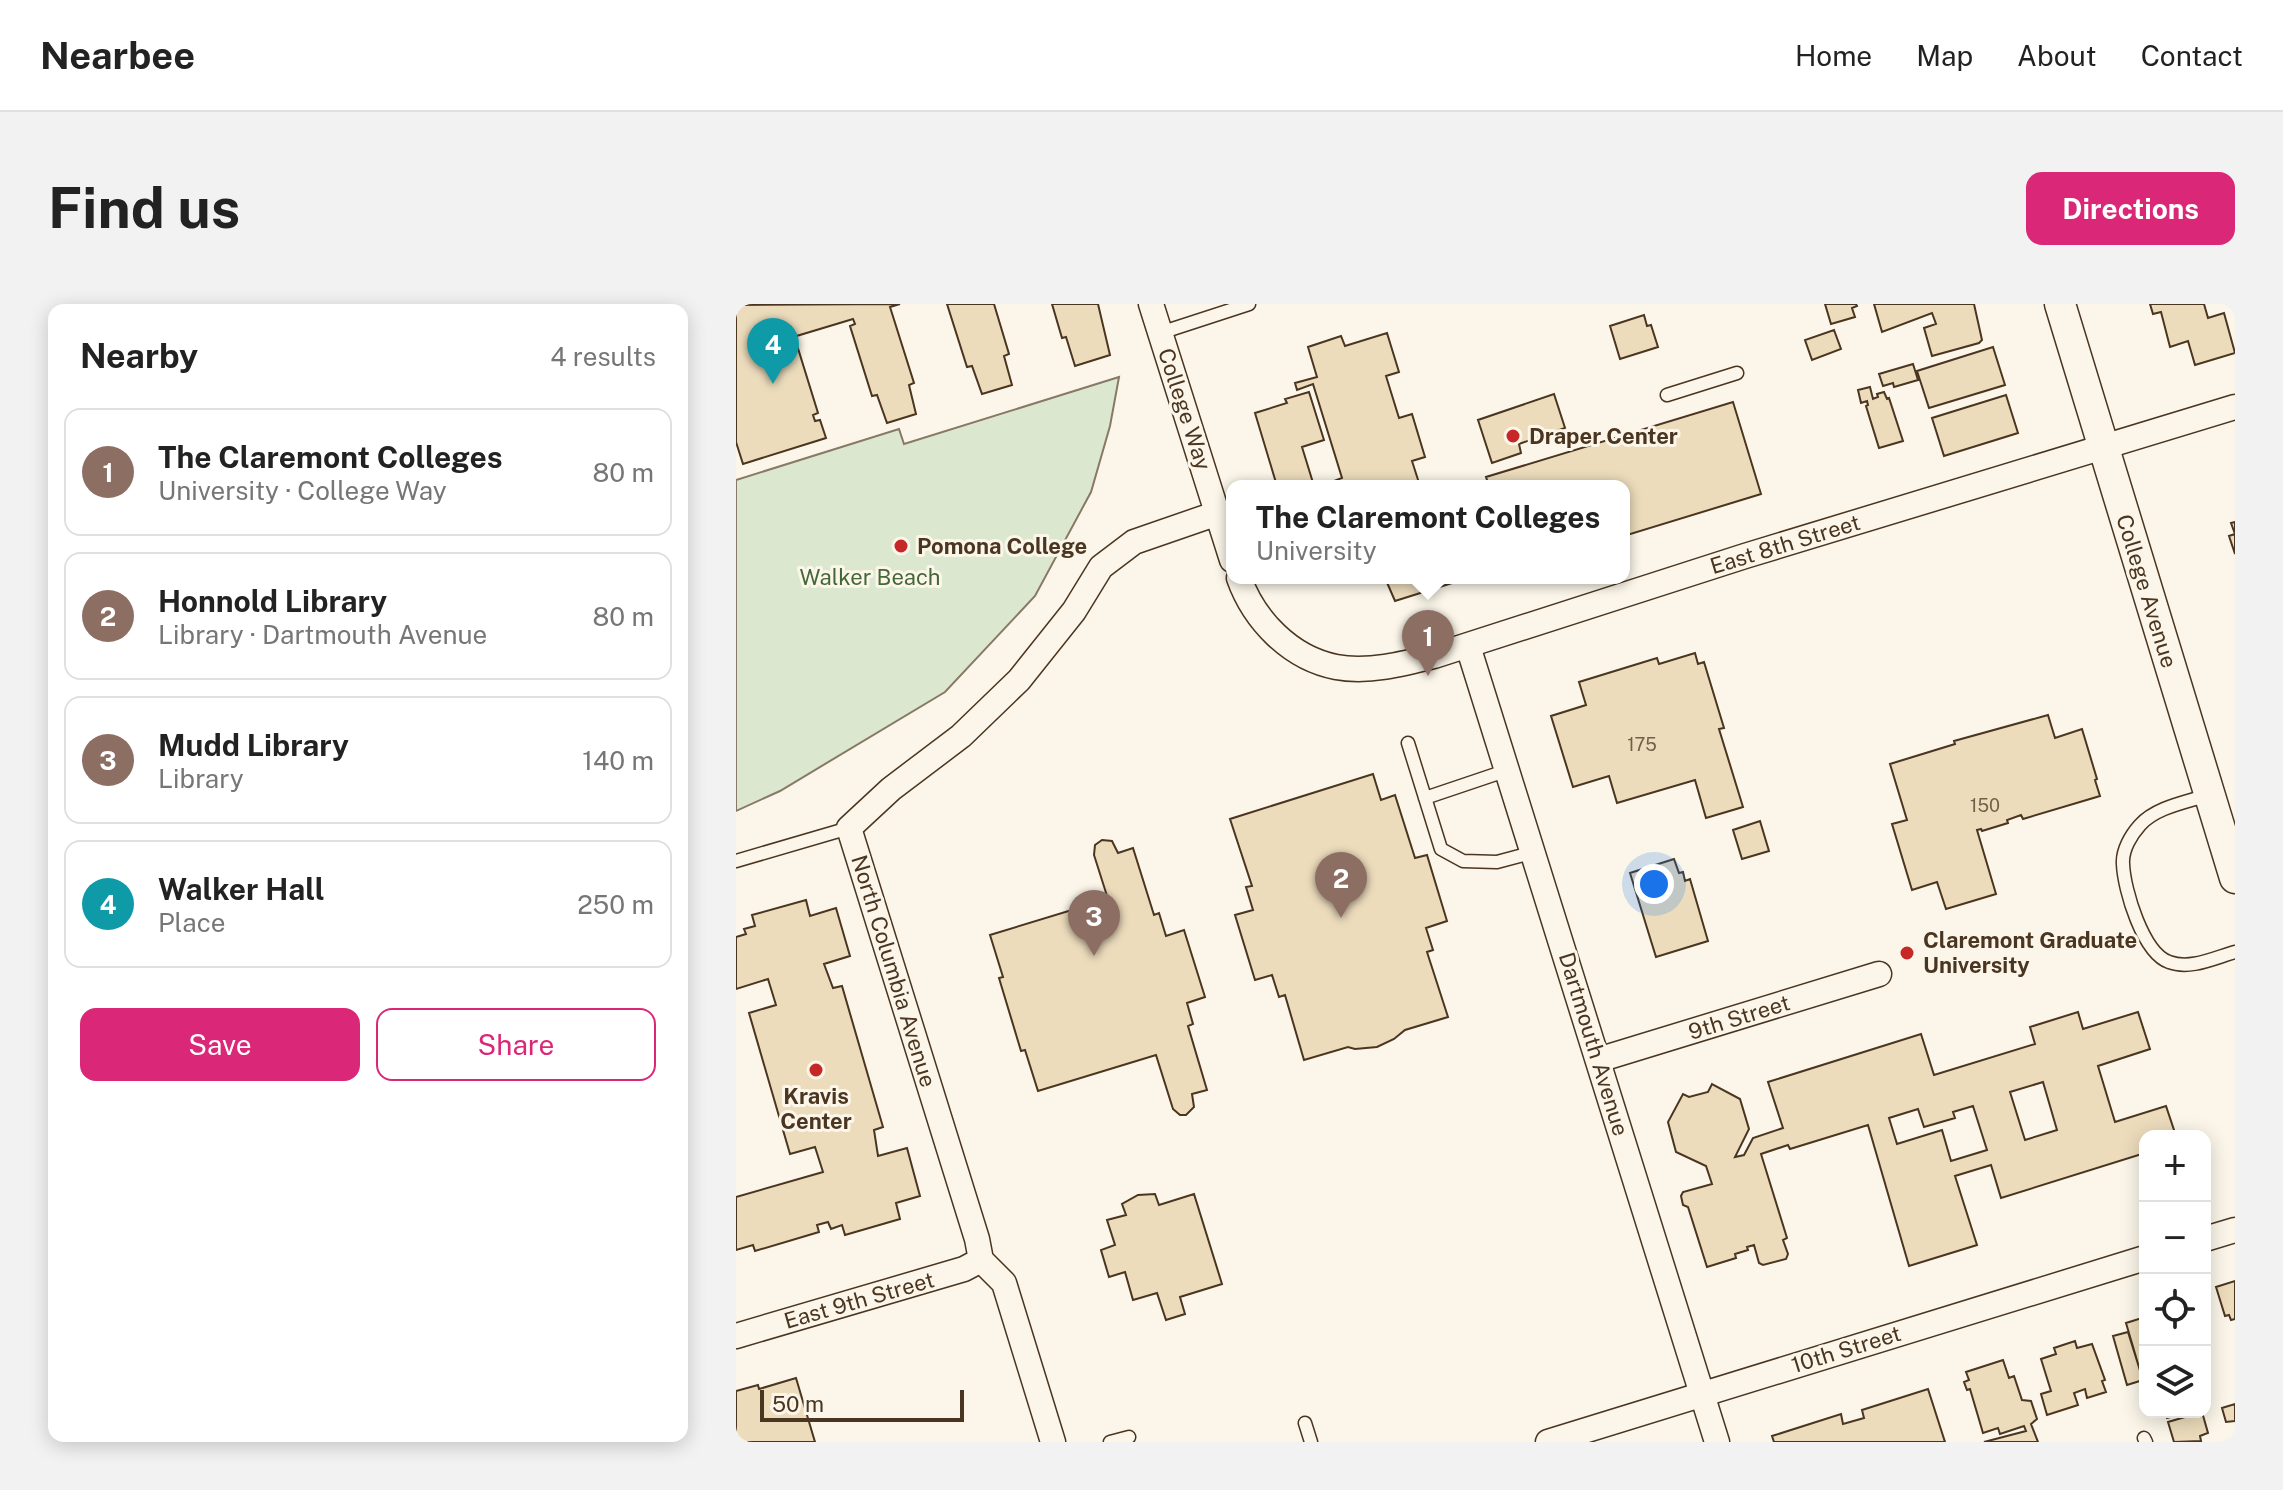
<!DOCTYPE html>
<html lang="en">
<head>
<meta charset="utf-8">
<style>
	body { margin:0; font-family:"Public Sans",sans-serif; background:#f2f2f2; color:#222 }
	.controls { position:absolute; right:24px; bottom:24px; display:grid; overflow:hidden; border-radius:16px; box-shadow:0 4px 20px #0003 }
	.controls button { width:72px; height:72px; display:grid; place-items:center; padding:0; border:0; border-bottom:2px solid #e0e0e0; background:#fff; color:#222; font:40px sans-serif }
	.scale { position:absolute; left:24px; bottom:20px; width:204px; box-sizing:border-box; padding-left:8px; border:4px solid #4a3520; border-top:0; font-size:22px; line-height:28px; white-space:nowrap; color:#4a3520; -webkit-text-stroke:6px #fbf6e9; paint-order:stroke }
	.you { position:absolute; left:918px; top:580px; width:28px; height:28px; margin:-20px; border:6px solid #fff; border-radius:50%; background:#1a73e8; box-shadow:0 0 0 12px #1a73e833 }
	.badge { display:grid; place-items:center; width:52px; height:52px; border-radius:50%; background:#db2777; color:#fff; font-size:26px; font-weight:700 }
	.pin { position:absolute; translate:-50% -66px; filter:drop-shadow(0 2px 4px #0008) }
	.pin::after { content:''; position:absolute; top:42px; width:28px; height:24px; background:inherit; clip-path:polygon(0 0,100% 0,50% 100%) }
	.popup { position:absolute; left:490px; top:176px; width:404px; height:104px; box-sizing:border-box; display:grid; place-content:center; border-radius:16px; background:#fff; filter:drop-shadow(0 2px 6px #0005); font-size:26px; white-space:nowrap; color:#767676 }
	.popup b { font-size:30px; color:#222 }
	.popup::after { content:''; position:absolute; left:50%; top:100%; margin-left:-16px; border:16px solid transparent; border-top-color:#fff }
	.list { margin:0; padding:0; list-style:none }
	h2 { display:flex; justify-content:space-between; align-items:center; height:104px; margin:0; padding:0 32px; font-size:34px }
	h2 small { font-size:26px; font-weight:400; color:#767676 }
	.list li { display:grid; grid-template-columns:52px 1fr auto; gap:24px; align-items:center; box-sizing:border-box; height:128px; margin:0 16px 16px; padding:0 16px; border:2px solid #e0e0e0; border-radius:16px }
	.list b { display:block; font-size:30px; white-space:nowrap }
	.list p { margin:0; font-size:26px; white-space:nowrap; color:#767676 }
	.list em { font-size:26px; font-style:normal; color:#767676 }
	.actions { display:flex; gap:16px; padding:24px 32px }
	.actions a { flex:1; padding:18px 0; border:2px solid #db2777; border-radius:16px; text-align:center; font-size:28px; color:#db2777 }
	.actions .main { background:#db2777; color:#fff }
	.icon { flex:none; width:44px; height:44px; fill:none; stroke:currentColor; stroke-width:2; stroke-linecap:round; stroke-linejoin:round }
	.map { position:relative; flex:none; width:1499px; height:1138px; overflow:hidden; border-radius:16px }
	header { display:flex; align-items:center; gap:48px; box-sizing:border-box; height:112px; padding:0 40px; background:#fff; border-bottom:2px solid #e0e0e0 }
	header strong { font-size:38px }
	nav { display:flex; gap:44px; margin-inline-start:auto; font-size:28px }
	.intro { display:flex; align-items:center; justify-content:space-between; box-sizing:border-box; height:192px; padding:0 48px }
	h1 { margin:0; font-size:56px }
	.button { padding:20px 36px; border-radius:16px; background:#db2777; color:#fff; font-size:28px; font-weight:700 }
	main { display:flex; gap:48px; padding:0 48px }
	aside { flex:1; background:#fff; border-radius:16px; box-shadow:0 4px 20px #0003 }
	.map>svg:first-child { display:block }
	.green { fill:#dce7d0; stroke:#887966; stroke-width:2 }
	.building { fill:#ecdcbc; stroke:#4a3520; stroke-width:2; fill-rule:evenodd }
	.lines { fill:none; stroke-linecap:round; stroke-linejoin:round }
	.service-casing { stroke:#4a3520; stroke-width:15 }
	.minor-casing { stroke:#4a3520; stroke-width:27 }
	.tertiary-casing { stroke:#4a3520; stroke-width:33 }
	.service { stroke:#fbf6e9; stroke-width:12 }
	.minor { stroke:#fbf6e9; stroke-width:24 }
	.tertiary { stroke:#fbf6e9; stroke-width:30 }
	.poi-dot { fill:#c62828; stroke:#fbf6e9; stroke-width:3 }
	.labels { text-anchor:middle; stroke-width:6; stroke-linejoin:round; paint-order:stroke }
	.number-label { font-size:18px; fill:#725f47 }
	.street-label { font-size:22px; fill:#4a3520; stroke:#fbf6e9 }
	.poi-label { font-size:22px; font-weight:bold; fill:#4a3520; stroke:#fbf6e9; text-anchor:start }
	.park-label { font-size:22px; fill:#436837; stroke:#fbf6e9 }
</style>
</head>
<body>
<header>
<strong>Nearbee</strong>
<nav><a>Home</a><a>Map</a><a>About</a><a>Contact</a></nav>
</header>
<div class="intro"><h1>Find us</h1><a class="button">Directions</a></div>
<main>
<aside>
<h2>Nearby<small>4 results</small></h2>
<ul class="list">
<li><span class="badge" style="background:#8d6e63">1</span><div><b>The Claremont Colleges</b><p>University · College Way</p></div><em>80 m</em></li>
<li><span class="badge" style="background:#8d6e63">2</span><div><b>Honnold Library</b><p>Library · Dartmouth Avenue</p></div><em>80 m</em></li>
<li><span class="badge" style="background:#8d6e63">3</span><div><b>Mudd Library</b><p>Library</p></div><em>140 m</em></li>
<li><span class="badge" style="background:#0f9aa8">4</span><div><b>Walker Hall</b><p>Place</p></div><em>250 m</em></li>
</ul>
<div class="actions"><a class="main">Save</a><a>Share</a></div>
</aside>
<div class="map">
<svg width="1499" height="1138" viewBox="0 0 1499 1138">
	<rect width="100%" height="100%" fill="#fbf6e9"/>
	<!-- green -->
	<path class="green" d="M383 73 374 122 355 188 299 292 209 388 44 487 0 507V176L163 125 168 140Z"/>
	<!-- building -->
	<path class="building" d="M164 0 154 3 178 79 173 81 180 110 151 119 141 91 136 92 114 22 119 20 117 15 54 34 56 40 60 38 82 109 77 111 79 117 84 116 90 134 7 160 0 138V1Z
		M211 0H258L273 50 268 52 276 81 246 90 236 62 231 63Z
		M316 0H362L374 51 339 62 330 33 326 34Z
		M1089 0H1120L1121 2 1116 4 1119 13 1095 20Z
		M1138 0H1238L1246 36 1243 39 1196 52 1188 24 1200 20 1196 9 1146 28Z
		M1414 0H1468L1472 14 1488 9 1499 49 1459 61 1452 37 1434 43 1425 8 1417 10Z
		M908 11 911 22 915 21 922 43 884 55 874 22Z
		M1098 26 1105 45 1076 56 1069 36Z
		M651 29 663 68 650 72 663 114 676 110 689 153 676 157 684 182H585L606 174 577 80 561 86 559 79 581 73 572 43 605 32 609 42Z
		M1257 43 1269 81 1193 104 1181 67Z
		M1177 60 1182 76 1158 83 1157 79 1147 82 1143 70Z
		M1134 83 1137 95 1142 93 1141 90 1148 88 1151 95 1153 94 1167 137 1143 144 1130 102 1132 101 1131 97 1125 99 1122 86Z
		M573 88 588 136 566 143 578 182H541L519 109 551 99 549 95Z
		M818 90 829 124 783 140 785 149 756 159 742 116Z
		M1270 91 1282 129 1208 152 1196 114Z
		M997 98 1025 190 888 232V182H753L750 173Z
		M1499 218V250L1493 232 1499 230 1495 219Z
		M649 274H732L659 297Z
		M959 349 962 360 968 358 988 424 983 425 1007 503 970 514 959 476 881 499 873 472 837 483 815 412 850 401 843 378 921 354 923 360Z
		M1312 411 1319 434 1346 425 1361 475 1359 476 1364 492 1287 515 1285 511 1271 516 1272 519 1246 527 1245 525 1241 526 1260 590 1210 605 1201 578 1176 586 1156 520 1171 516 1154 460 1219 440 1218 437Z
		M637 470 645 496 659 491 679 554 691 551 711 617 690 624 697 646 691 648 712 713 669 726 658 735 641 743 619 745 612 743 568 756 549 691 543 693 536 671 519 676 499 611 517 606 510 583 516 582 494 515Z
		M1024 517 1033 547 1006 555 997 526Z
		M366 536 376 537 382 549 397 544 418 611 423 609 430 632 448 626 469 693 451 699 457 720 452 722 471 786 456 790 458 803 450 811H444L437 805 420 751 302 787 289 746 285 747 263 674 267 673 254 631 372 595 358 551 359 541Z
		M938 555 943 569 947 568 949 577 954 575 972 637 920 653 894 569Z
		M70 596 74 612 100 604 114 652 88 660 97 684 106 682 147 823 138 826 142 852 171 844 184 892 160 899 164 915 109 931 106 921 95 925 92 918 81 921 83 928 19 947 17 941 0 946V893L87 868 79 843 54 850 13 709 40 701 32 675 0 685V633L10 630 8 625 19 622 16 611Z
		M1342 708 1347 725 1402 708 1414 745 1362 762 1379 818 1430 802 1440 832H1409V849L1265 894 1255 861 1219 872 1241 941 1173 962 1132 821 1054 845 1052 841 1025 850 1051 934 1047 936 1052 950 1050 955 1027 961 1023 959 1018 941 1011 943 1012 946 999 950 1000 954 971 963 952 903 947 901 945 892 947 888 976 880 970 862 940 848 932 818 947 790 953 793 972 788 976 780 1004 795 1013 825 999 853 1008 851 1017 834 1047 824 1032 778 1185 730 1198 771 1299 740 1294 723ZM1307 778 1321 826 1289 836 1274 788ZM1237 802 1251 846 1215 857 1206 826 1161 840 1153 814 1182 805 1188 823 1219 814 1217 808Z
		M419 890 423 901 458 890 486 980 444 993 449 1010 430 1016 421 989 397 996 389 968 373 973 365 946 379 941 371 916 390 911 386 900 402 891Z
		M1499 977V1015L1495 1016 1493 1011 1489 1012 1480 983Z
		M1409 1013V1069L1405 1070 1390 1019Z
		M1392 1028 1407 1076 1391 1081 1377 1032Z
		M1339 1037 1341 1044 1356 1040 1369 1076 1366 1077 1370 1088 1351 1094 1349 1085 1338 1089 1342 1101 1311 1111 1305 1090 1315 1087 1305 1055 1320 1050 1318 1044Z
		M1267 1056 1273 1074 1278 1072 1286 1096 1295 1097 1301 1115 1295 1120 1302 1138H1248L1290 1127 1288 1122 1264 1130 1262 1124 1247 1129 1234 1085 1231 1086 1228 1078 1233 1076 1230 1068Z
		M60 1074 79 1138H0V1087L22 1081 23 1085Z
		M1192 1085 1209 1138H1038L1036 1132 1105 1110 1107 1120 1128 1114 1126 1106Z
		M1499 1100V1117L1490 1118 1486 1104Z
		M1429 1108H1453L1431 1114Z
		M1466 1108 1472 1129 1464 1132 1465 1137 1438 1138 1432 1118Z"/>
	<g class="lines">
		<defs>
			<path id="service" d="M424 29 513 0
				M931 91 1001 69
				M672 439 705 545 727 557 761 558 798 548
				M1472 491C1451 498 1420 503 1404 521 1395 531 1386 546 1387 560 1388 586 1407 649 1433 658 1454 666 1478 654 1499 648
				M689 494 772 466
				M0 557 113 524
				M569 1119 575 1138
				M1408 1134 1410 1138
				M374 1138 393 1133"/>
			<path id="minor" d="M415 0 496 256
				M503 274C518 316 554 354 600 363 632 369 667 360 698 352L1009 252 1499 103
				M732 342 981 1138
				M862 756 1143 670
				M1469 935 1499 926
				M0 1032 228 965 245 956
				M317 1138 268 979 245 956 241 935 113 524 155 485 225 432 283 376 338 307 365 263 398 238 482 209
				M812 1138 1409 954"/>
			<path id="tertiary" d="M1324 0 1499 574"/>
		</defs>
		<!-- service casing -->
		<use href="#service" class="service-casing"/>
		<!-- minor casing -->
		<use href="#minor" class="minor-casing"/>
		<!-- tertiary casing -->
		<use href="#tertiary" class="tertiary-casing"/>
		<!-- service -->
		<use href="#service" class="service"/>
		<!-- minor -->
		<use href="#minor" class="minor"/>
		<!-- tertiary -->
		<use href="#tertiary" class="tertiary"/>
	</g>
	<!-- markers -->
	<g class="poi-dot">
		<circle cx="777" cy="132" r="8"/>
		<circle cx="165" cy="242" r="8"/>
		<circle cx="1171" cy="649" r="8"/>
		<circle cx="80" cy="766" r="8"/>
	</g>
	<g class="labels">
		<!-- number labels -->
		<g class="number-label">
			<text x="906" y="447">175</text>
			<text x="1249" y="508">150</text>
		</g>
		<!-- street labels -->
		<g class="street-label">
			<text transform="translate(449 105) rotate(72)" y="8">College Way</text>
			<text transform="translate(1049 240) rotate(-17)" y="8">East 8th Street</text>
			<text transform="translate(1411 287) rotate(73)" y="8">College Avenue</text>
			<text transform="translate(158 667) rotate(73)" y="8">North Columbia Avenue</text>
			<text transform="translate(1003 713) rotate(-17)" y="8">9th Street</text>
			<text transform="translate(858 740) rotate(73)" y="8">Dartmouth Avenue</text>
			<text transform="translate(123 996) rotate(-16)" y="8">East 9th Street</text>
			<text transform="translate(1110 1045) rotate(-17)" y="8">10th Street</text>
		</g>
		<!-- poi labels -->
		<g class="poi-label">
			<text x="793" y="140">Draper Center</text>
			<text x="181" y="250">Pomona College</text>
			<text x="1187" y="644">Claremont Graduate<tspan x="1187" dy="25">University</tspan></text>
			<text x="80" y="800" text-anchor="middle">Kravis<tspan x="80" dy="25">Center</tspan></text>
		</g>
		<!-- park labels -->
		<g class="park-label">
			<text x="134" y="281">Walker Beach</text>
		</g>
	</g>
</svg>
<div class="controls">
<button>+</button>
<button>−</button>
<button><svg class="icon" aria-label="locate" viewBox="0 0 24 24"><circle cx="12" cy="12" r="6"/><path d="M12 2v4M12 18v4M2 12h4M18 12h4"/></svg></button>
<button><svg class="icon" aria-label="layers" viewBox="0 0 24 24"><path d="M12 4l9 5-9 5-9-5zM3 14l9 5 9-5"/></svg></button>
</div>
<div class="scale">50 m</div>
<div class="you"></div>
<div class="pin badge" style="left:692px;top:372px;background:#8d6e63">1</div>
<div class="popup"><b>The Claremont Colleges</b>University</div>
<div class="pin badge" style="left:605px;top:614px;background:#8d6e63">2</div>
<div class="pin badge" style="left:358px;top:652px;background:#8d6e63">3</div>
<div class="pin badge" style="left:37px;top:80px;background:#0f9aa8">4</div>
</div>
</main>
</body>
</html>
